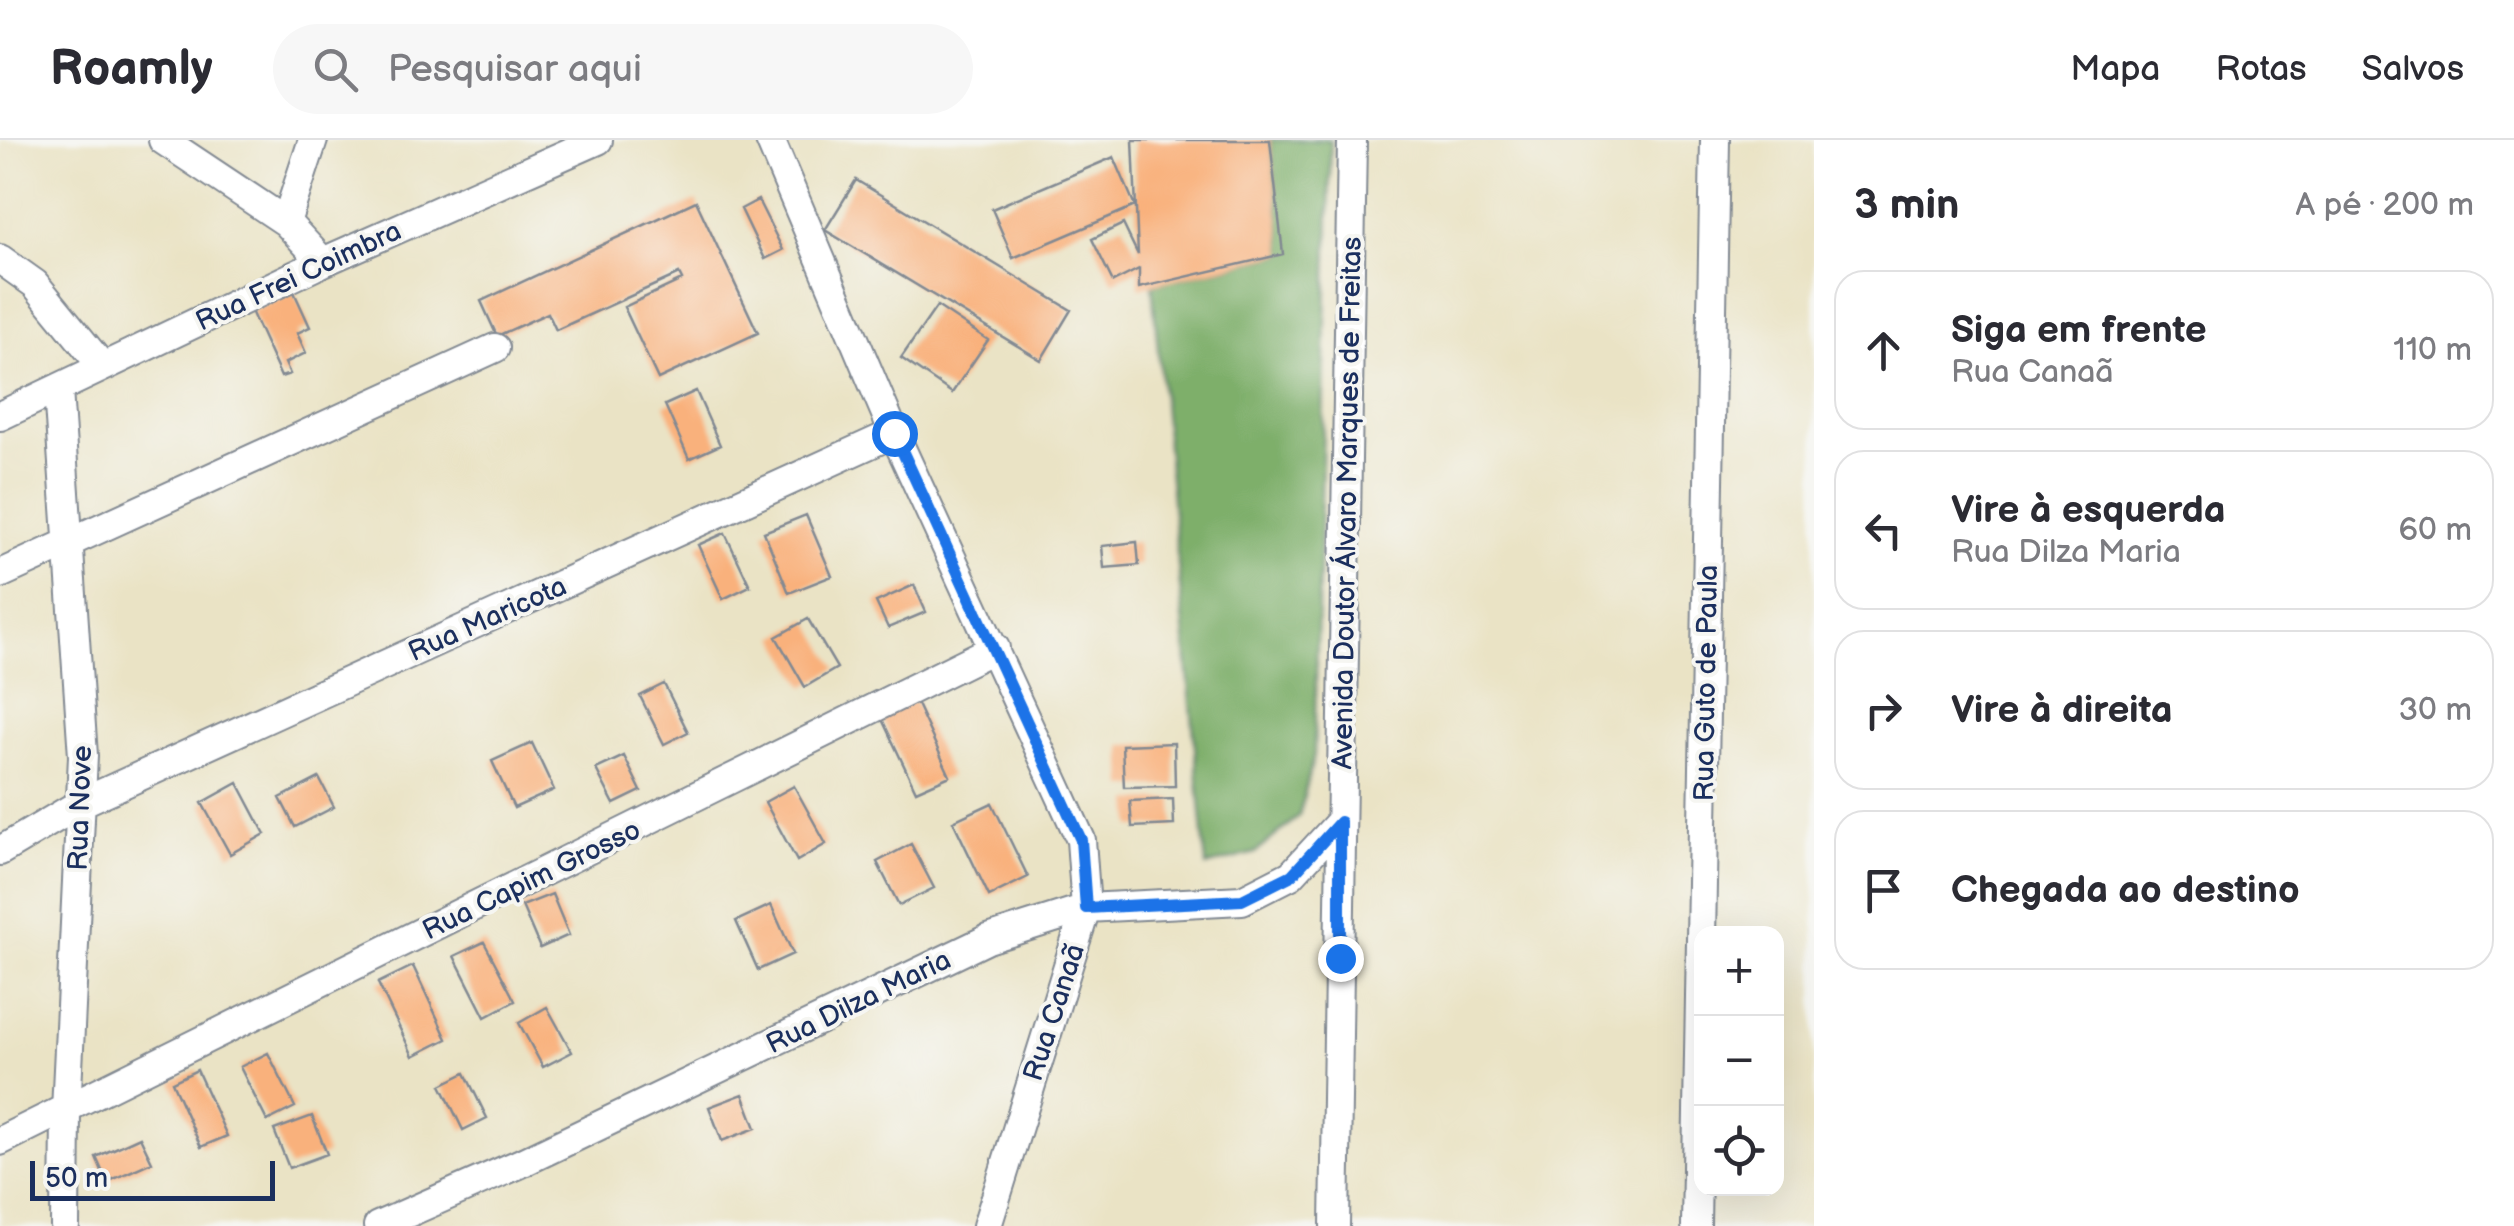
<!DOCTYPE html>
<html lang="pt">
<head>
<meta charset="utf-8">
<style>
	body { margin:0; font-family:"Balsamiq Sans",sans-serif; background:#f7f7f7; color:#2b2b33 }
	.controls { position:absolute; right:30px; bottom:30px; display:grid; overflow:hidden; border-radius:20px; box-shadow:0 10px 40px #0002 }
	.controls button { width:90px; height:90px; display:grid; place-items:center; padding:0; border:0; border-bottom:2px solid #e1e1e2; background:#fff; color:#2b2b33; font:50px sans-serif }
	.scale { position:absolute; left:30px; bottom:25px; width:245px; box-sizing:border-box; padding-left:10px; border:5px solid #1b2f5e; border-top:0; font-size:28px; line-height:35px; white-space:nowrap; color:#1b2f5e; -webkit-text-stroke:8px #f6f6f2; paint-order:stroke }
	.stop { position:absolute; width:30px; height:30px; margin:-22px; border:8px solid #1a73e8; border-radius:50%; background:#fff }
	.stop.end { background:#1a73e8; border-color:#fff; box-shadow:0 2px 10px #0008 }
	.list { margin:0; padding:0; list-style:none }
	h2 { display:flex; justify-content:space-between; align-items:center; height:130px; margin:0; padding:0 40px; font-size:42px }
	h2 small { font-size:32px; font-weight:400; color:#7c7c81 }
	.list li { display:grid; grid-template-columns:65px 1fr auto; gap:30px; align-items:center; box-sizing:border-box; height:160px; margin:0 20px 20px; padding:0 20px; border:2px solid #e1e1e2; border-radius:30px }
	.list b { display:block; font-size:38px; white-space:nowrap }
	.list p { margin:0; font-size:32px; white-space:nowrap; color:#7c7c81 }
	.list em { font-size:32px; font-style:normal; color:#7c7c81 }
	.icon { flex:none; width:55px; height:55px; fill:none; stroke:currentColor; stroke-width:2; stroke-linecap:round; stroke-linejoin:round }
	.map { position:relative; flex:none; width:1814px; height:1086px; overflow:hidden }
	header { display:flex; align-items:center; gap:60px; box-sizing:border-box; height:140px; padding:0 50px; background:#fff; border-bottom:2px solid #e1e1e2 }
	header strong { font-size:48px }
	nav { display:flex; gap:55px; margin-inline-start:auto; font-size:35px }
	.search { width:700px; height:90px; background:#f7f7f7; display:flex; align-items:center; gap:25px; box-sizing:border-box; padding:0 35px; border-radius:55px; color:#7c7c81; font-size:38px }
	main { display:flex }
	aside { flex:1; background:#fff }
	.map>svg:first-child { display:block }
	.forest { fill:#7eaf6a; stroke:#4c6f64; stroke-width:2.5 }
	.building { fill:#f9b17c }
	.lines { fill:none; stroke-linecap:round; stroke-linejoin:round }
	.street-casing { stroke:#828992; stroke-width:32 }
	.street { stroke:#fff; stroke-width:28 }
	.route { stroke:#1a73e8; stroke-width:12 }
	.labels { text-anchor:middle; stroke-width:8; stroke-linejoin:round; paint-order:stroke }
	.street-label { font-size:28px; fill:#1b2f5e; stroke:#f6f6f2 }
</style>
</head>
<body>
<header>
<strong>Roamly</strong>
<div class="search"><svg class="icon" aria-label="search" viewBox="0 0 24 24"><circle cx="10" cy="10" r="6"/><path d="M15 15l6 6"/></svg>Pesquisar aqui</div>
<nav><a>Mapa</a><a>Rotas</a><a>Salvos</a></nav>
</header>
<main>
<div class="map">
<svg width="1814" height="1086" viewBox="0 0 1814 1086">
	<rect width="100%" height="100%" fill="#f6f6f2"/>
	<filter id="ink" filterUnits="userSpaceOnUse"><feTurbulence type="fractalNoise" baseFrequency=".01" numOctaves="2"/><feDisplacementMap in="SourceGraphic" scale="20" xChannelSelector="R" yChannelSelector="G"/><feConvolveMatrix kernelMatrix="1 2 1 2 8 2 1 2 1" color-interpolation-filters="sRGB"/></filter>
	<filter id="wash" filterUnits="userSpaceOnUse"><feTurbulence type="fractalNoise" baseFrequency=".0048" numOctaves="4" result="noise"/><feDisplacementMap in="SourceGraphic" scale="40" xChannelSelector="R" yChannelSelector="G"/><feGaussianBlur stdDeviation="2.25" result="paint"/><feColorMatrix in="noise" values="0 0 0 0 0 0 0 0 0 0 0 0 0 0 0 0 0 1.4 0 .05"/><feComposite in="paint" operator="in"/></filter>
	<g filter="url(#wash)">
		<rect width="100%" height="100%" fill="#eae3c5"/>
		<!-- forest -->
		<path class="forest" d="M1270 0H1331L1314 615 1299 676 1255 713 1206 726 1152 145 1283 114Z"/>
		<g id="blocks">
			<!-- building -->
			<path class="building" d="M1133 0H1270L1283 114 1139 148V129L1113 142 1092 99 1123 84 1138 115Z
				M1114 17 1135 66 1013 118 992 69Z
				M856 40 1071 170 1041 220 825 90Z
				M758 60 783 110 765 119 741 69Z
				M696 61 758 193 658 239 624 167 682 140 679 134 556 190 548 173 497 196 481 161Z
				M294 152 310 187 297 193 306 213 285 223 290 234 281 237 251 171Z
				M937 166 988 200 952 253 901 218Z
				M696 251 720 305 689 319 665 265Z
				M806 375 832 436 789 453 764 392Z
				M725 393 750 446 723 459 698 405Z
				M1137 402 1139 425 1104 428 1102 406Z
				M914 445 926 472 888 488 876 462Z
				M808 479 837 528 805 547 776 497Z
				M664 544 688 592 664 604 640 556Z
				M915 560 950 636 916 651 881 577Z
				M532 603 554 650 514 668 492 621Z
				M1174 603 1175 646 1124 647 1122 605Z
				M624 616 641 651 614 664 596 629Z
				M319 638 334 667 295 687 280 658Z
				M238 643 265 694 230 714 202 663Z
				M794 646 826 704 797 721 765 662Z
				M1173 659 1174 685 1132 687 1130 661Z
				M992 663 1028 737 989 756 953 681Z
				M911 704 934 748 899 765 877 722Z
				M552 754 569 795 540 808 522 766Z
				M771 765 793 814 758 830 736 781Z
				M484 802 515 861 485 877 454 816Z
				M413 826 447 899 413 916 378 843Z
				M547 867 572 912 543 927 519 883Z
				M268 913 295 967 267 981 240 927Z
				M197 930 227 996 201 1007 172 942Z
				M465 933 487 978 463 990 441 945Z
				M743 954 756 988 722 1001 709 967Z
				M312 976 327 1014 289 1028 274 990Z
				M140 997 152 1022 107 1042 96 1017Z"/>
		</g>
	</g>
	<g filter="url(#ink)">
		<use href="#blocks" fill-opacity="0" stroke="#828992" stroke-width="2.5"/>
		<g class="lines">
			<defs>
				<path id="street" d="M163 0 286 82 323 122
					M770 0 894 293 1081 700 1086 768 987 1086
					M286 82 313 0
					M0 119 35 144 102 226
					M58 250 83 616 66 971 65 1086
					M0 276 323 122 598 0
					M0 434 495 208
					M0 711 81 663 894 293
					M0 1001 995 508
					M378 1086 519 1024 988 799 1086 768 1242 760 1291 735 1340 682
					M1335 1086 1352 0
					M1696 1086 1715 0"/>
			</defs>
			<!-- street casing -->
			<use href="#street" class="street-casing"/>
			<!-- street -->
			<use href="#street" class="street"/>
		</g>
	</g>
	<g class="lines" filter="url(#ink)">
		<!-- route -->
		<path class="route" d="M894 293 1081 700 1086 768 1242 760 1292 735 1340 682V818"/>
	</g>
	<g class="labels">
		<!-- street labels -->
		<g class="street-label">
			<text transform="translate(298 135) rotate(-25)" y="10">Rua Frei Coimbra</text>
			<text transform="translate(1346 363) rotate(-89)" y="10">Avenida Doutor Álvaro Marques de Freitas</text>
			<text transform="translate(487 478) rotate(-24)" y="10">Rua Maricota</text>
			<text transform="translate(1705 543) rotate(-89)" y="10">Rua Guto de Paula</text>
			<text transform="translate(79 668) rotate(-88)" y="10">Rua Nove</text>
			<text transform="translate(531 739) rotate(-26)" y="10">Rua Capim Grosso</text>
			<text transform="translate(858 861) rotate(-26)" y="10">Rua Dilza Maria</text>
			<text transform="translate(1053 872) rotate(-72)" y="10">Rua Canaã</text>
		</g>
	</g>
</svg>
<div class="controls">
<button>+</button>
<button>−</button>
<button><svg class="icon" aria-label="locate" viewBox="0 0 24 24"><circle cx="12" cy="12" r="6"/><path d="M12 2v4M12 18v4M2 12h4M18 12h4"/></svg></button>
</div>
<div class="scale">50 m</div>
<div class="stop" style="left:894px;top:293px"></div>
<div class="stop end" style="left:1340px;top:818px"></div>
</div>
<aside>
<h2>3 min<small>A pé · 200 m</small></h2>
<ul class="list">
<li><svg class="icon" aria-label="ahead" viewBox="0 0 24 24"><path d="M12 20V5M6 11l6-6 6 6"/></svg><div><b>Siga em frente</b><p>Rua Canaã</p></div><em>110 m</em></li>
<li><svg class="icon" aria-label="left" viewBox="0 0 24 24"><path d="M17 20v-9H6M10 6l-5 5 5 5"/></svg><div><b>Vire à esquerda</b><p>Rua Dilza Maria</p></div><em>60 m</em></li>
<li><svg class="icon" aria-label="right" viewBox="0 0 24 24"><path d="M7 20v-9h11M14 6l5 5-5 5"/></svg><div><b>Vire à direita</b></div><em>30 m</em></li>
<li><svg class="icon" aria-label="arrive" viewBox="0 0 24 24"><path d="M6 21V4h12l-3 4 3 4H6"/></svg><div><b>Chegada ao destino</b></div></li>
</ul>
</aside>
</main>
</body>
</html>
